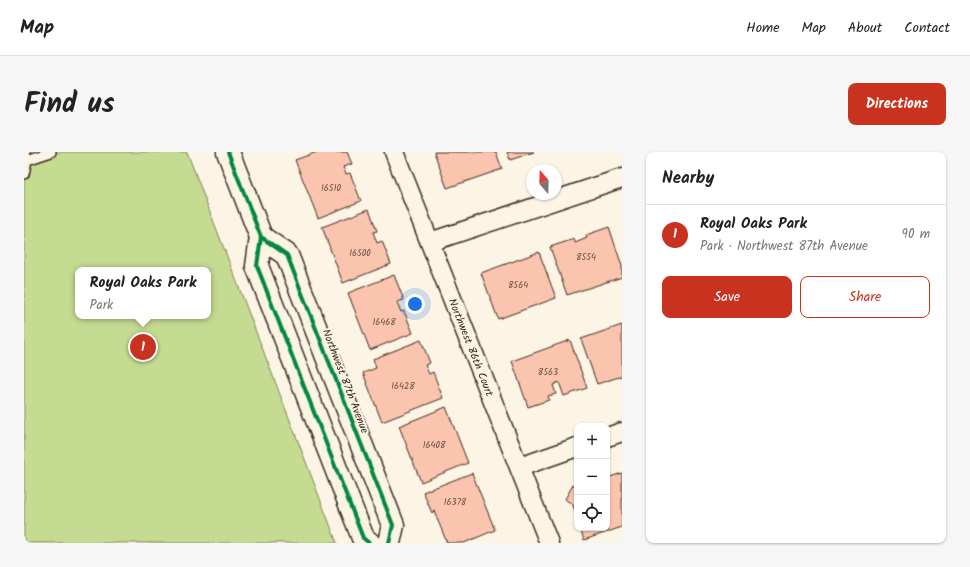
<!DOCTYPE html>
<html lang="en">
<head>
<meta charset="utf-8">
<style>
	body { margin:0; font-family:Kalam,sans-serif; background:#f6f6f6; color:#222 }
	.controls { position:absolute; right:12px; bottom:12px; display:grid; overflow:hidden; border-radius:8px; box-shadow:0 1px 3px #0004 }
	.controls button { width:36px; height:36px; display:grid; place-items:center; padding:0; border:0; border-bottom:1px solid #e0e0e0; background:#fff; color:#222; font:20px sans-serif }
	.compass { position:absolute; left:502px; top:12px; width:36px; height:36px; border-radius:50%; background:#fff; box-shadow:0 1px 3px #0004; rotate:341deg }
	.you { position:absolute; left:391px; top:152px; width:14px; height:14px; margin:-10px; border:3px solid #fff; border-radius:50%; background:#1a73e8; box-shadow:0 0 0 6px #1a73e833 }
	.badge { display:grid; place-items:center; width:26px; height:26px; border-radius:50%; background:#c8321e; color:#fff; font-size:13px; font-weight:700 }
	.pin { position:absolute; translate:-50% -50%; border:2px solid #fff; box-shadow:0 1px 4px #0006 }
	.popup { position:absolute; left:51px; top:115px; width:136px; height:52px; box-sizing:border-box; display:grid; place-content:center; border-radius:8px; background:#fff; filter:drop-shadow(0 1px 3px #0005); font-size:13px; white-space:nowrap; color:#767676 }
	.popup b { font-size:15px; color:#222 }
	.popup::after { content:''; position:absolute; left:50%; top:100%; margin-left:-8px; border:8px solid transparent; border-top-color:#fff }
	.list { margin:0; padding:0; list-style:none }
	h2 { display:flex; justify-content:space-between; align-items:center; height:52px; margin:0; padding:0 16px; font-size:17px }
	h2 small { font-size:13px; font-weight:400; color:#767676 }
	.list li { display:grid; grid-template-columns:26px 1fr auto; gap:12px; align-items:center; box-sizing:border-box; height:60px; padding:0 16px; border-top:1px solid #e0e0e0 }
	.list b { display:block; font-size:15px; white-space:nowrap }
	.list p { margin:0; font-size:13px; white-space:nowrap; color:#767676 }
	.list em { font-size:13px; font-style:normal; color:#767676 }
	.actions { display:flex; gap:8px; padding:12px 16px }
	.actions a { flex:1; padding:9px 0; border:1px solid #c8321e; border-radius:8px; text-align:center; font-size:14px; color:#c8321e }
	.actions .main { background:#c8321e; color:#fff }
	.icon { flex:none; width:22px; height:22px; fill:none; stroke:currentColor; stroke-width:2; stroke-linecap:round; stroke-linejoin:round }
	.map { position:relative; flex:none; width:598px; height:391px; overflow:hidden; border-radius:8px }
	header { display:flex; align-items:center; gap:24px; box-sizing:border-box; height:56px; padding:0 20px; background:#fff; border-bottom:1px solid #e0e0e0 }
	header strong { font-size:19px }
	nav { display:flex; gap:22px; margin-inline-start:auto; font-size:14px }
	.intro { display:flex; align-items:center; justify-content:space-between; box-sizing:border-box; height:96px; padding:0 24px }
	h1 { margin:0; font-size:28px }
	.button { padding:10px 18px; border-radius:8px; background:#c8321e; color:#fff; font-size:14px; font-weight:700 }
	main { display:flex; gap:24px; padding:0 24px }
	aside { flex:1; background:#fff; border-radius:8px; box-shadow:0 1px 3px #0004 }
	.map>svg:first-child { display:block }
	.green { fill:#c5db91; stroke:#808258; fill-rule:evenodd }
	.building { fill:#fbc4ae; stroke:#3b2a1e }
	.lines { fill:none; stroke-linecap:round; stroke-linejoin:round }
	.lane-casing { stroke:#3b2a1e; stroke-width:12 }
	.street-casing { stroke:#3b2a1e; stroke-width:21 }
	.secondary-casing { stroke:#3b2a1e; stroke-width:25 }
	.lane { stroke:#fcf5e5; stroke-width:9 }
	.street { stroke:#fcf5e5; stroke-width:18 }
	.secondary { stroke:#fcf5e5; stroke-width:22 }
	.cycleway-casing { stroke:#fcf5e5; stroke-width:6 }
	.cycleway { stroke:#00873e; stroke-width:4 }
	.labels { text-anchor:middle; stroke-width:4; stroke-linejoin:round; paint-order:stroke }
	.number-label { font-size:9px; fill:#6b5042 }
	.street-label { font-size:11px; fill:#3b2a1e; stroke:#fcf5e5 }
</style>
</head>
<body>
<header>
<strong>Map</strong>
<nav><a>Home</a><a>Map</a><a>About</a><a>Contact</a></nav>
</header>
<div class="intro"><h1>Find us</h1><a class="button">Directions</a></div>
<main>
<div class="map">
<svg width="598" height="391" viewBox="0 0 598 391">
	<rect width="100%" height="100%" fill="#fcf5e5"/>
	<filter id="ink" filterUnits="userSpaceOnUse"><feTurbulence type="fractalNoise" baseFrequency=".025" numOctaves="2"/><feDisplacementMap in="SourceGraphic" scale="8" xChannelSelector="R" yChannelSelector="G"/><feConvolveMatrix kernelMatrix="1 2 1 2 8 2 1 2 1" color-interpolation-filters="sRGB"/></filter>
	<g filter="url(#ink)">
		<!-- green -->
		<path class="green" d="M0 0H163L313 391H0ZM54 118H184V164H54Z"/>
		<!-- building -->
		<path class="building" d="M293 0H323L328 12 319 15 322 22 326 21 337 49 294 66 271 8Z
			M410 0H472L478 17 423 36Z
			M483 0H510L486 8Z
			M345 57 353 79 349 80 353 91 358 89 367 112 319 131 298 75Z
			M585 75 598 114V125L543 143 526 95 550 87 551 91 563 86 562 83Z
			M515 100 532 146 474 167 457 121Z
			M370 123 380 148 373 150 377 160 380 159 389 181 346 198 324 141Z
			M598 173V224L573 232 557 187Z
			M397 188 406 211 401 213 405 222 409 220 419 246 358 270 339 221 352 216 349 207Z
			M546 188 563 236 540 244 535 230 529 233 532 242 524 244 525 248 504 255 488 209Z
			M422 255 444 311 397 330 375 274Z
			M448 321 471 378 440 391H423L410 359 408 361 399 340Z
			M598 321V375L560 388 556 376H583V326Z
			M549 333 553 335V366L549 353 541 347Z"/>
		<g class="lines">
			<defs>
				<path id="lane" d="M3 8 27 0
					M0 22 3 8 1 0"/>
				<g id="street">
					<path id="s1" d="M370 0 525 391"/>
					<path d="M406 90 598 26"/>
					<path d="M583 285 598 280"/>
					<path d="M496 315 553 295"/>
				</g>
				<path id="secondary" d="M204 0 237 85 233 114 339 386 345 391
					M237 85 263 103 369 373 365 391"/>
			</defs>
			<!-- lane casing -->
			<use href="#lane" class="lane-casing"/>
			<!-- street casing -->
			<use href="#street" class="street-casing"/>
			<!-- secondary casing -->
			<use href="#secondary" class="secondary-casing"/>
			<!-- lane -->
			<use href="#lane" class="lane"/>
			<!-- street -->
			<use href="#street" class="street"/>
			<!-- secondary -->
			<use href="#secondary" class="secondary"/>
			<defs>
				<path id="cycleway" d="M204 0 237 85 233 114 339 386 345 391
					M237 85 263 103 369 373 365 391"/>
			</defs>
			<!-- cycleway casing -->
			<use href="#cycleway" class="cycleway-casing"/>
			<!-- cycleway -->
			<use href="#cycleway" class="cycleway"/>
		</g>
	</g>
	<g class="labels">
		<!-- number labels -->
		<g class="number-label">
			<text x="307" y="39">16510</text>
			<text x="336" y="104">16500</text>
			<text x="562" y="108">8554</text>
			<text x="494" y="136">8564</text>
			<text x="360" y="173">16468</text>
			<text x="524" y="223">8563</text>
			<text x="379" y="237">16428</text>
			<text x="410" y="296">16408</text>
			<text x="431" y="353">16378</text>
		</g>
		<!-- street labels -->
		<g class="street-label">
			<text dy="4" stroke="none"><textPath href="#s1" startOffset="210">Northwest 86th Court</textPath></text>
			<text transform="translate(322 229) rotate(69)" y="4">Northwest 87th Avenue</text>
		</g>
	</g>
</svg>
<div class="controls">
<button>+</button>
<button>−</button>
<button><svg class="icon" aria-label="locate" viewBox="0 0 24 24"><circle cx="12" cy="12" r="6"/><path d="M12 2v4M12 18v4M2 12h4M18 12h4"/></svg></button>
</div>
<svg class="compass" viewBox="-18 -18 36 36"><path d="M0-13l5 13h-10z" fill="#e53935"/><path d="M0 13l5-13h-10z" fill="#767676"/></svg>
<div class="you"></div>
<div class="pin badge" style="left:119px;top:195px">1</div>
<div class="popup"><b>Royal Oaks Park</b>Park</div>
</div>
<aside>
<h2>Nearby<small></small></h2>
<ul class="list">
<li><span class="badge">1</span><div><b>Royal Oaks Park</b><p>Park · Northwest 87th Avenue</p></div><em>90 m</em></li>
</ul>
<div class="actions"><a class="main">Save</a><a>Share</a></div>
</aside>
</main>
</body>
</html>
